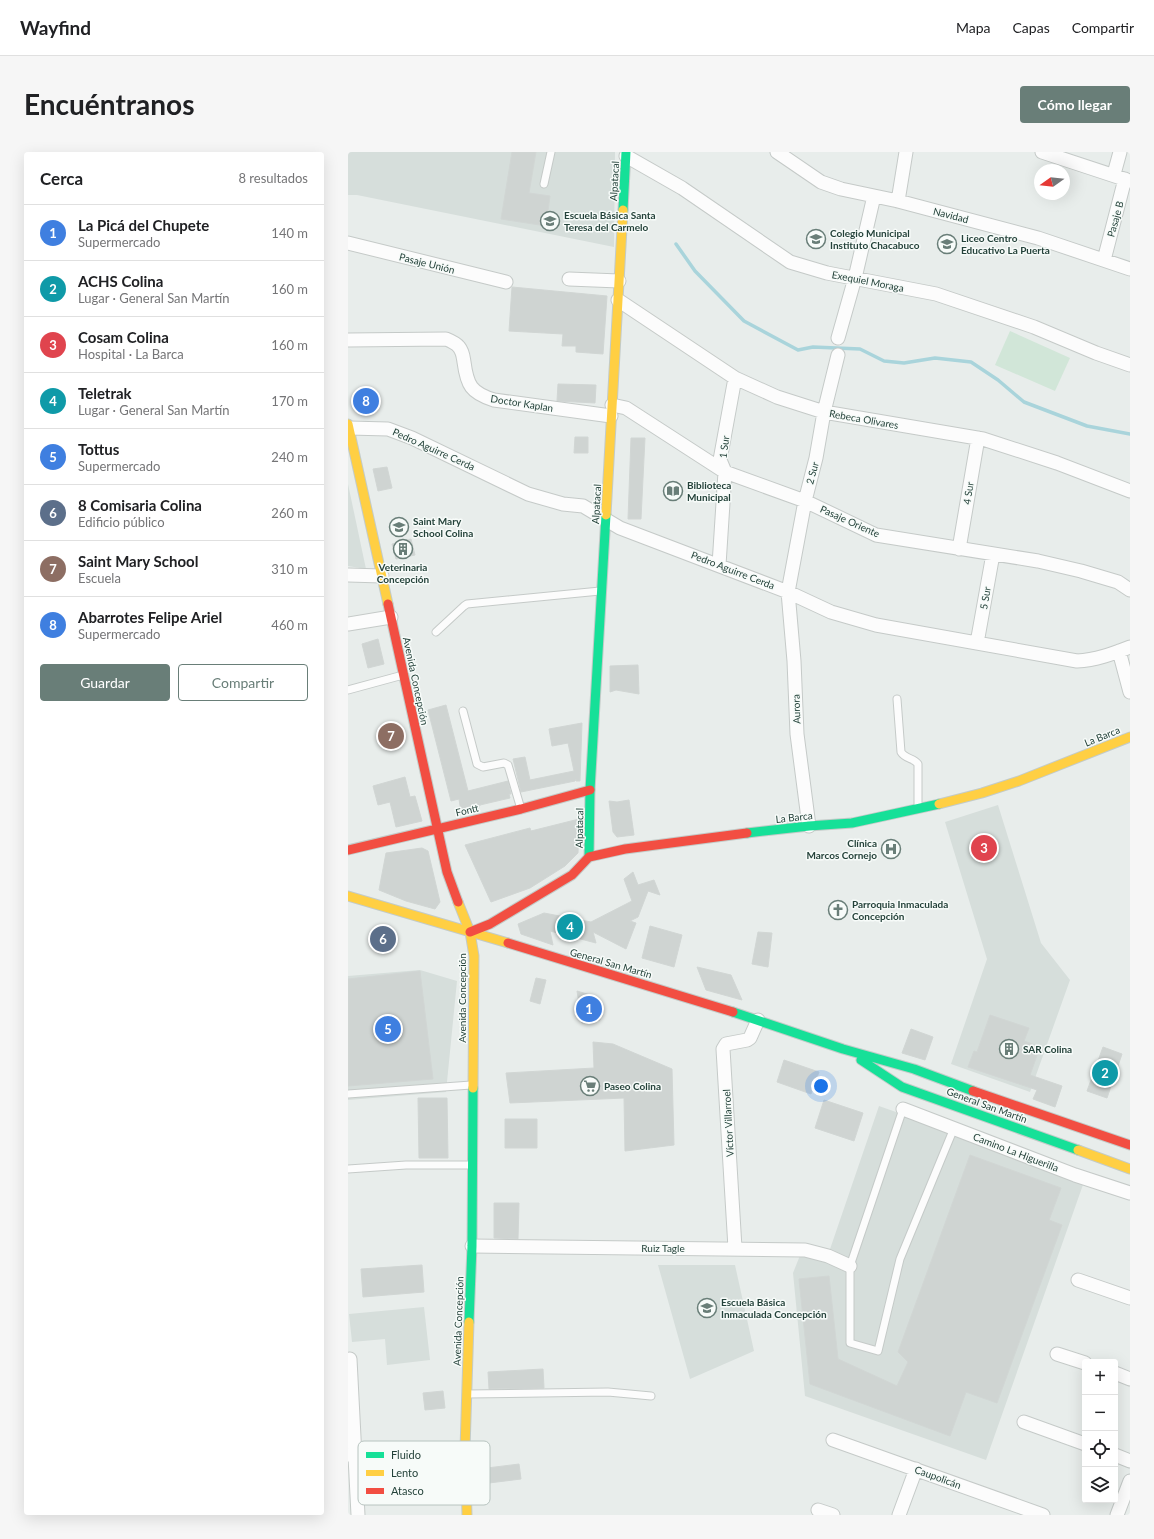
<!DOCTYPE html>
<html lang="es">
<head>
<meta charset="utf-8">
<style>
	body { margin:0; font-family:Lato,sans-serif; background:#f6f6f6; color:#202124 }
	.controls { position:absolute; right:12px; bottom:12px; display:grid; overflow:hidden; border-radius:4px; box-shadow:0 4px 16px #0002 }
	.controls button { width:36px; height:36px; display:grid; place-items:center; padding:0; border:0; border-bottom:1px solid #e0e0e0; background:#fff; color:#202124; font:20px sans-serif }
	.compass { position:absolute; left:686px; top:12px; width:36px; height:36px; border-radius:50%; background:#fff; box-shadow:0 4px 16px #0002; rotate:255deg }
	.you { position:absolute; left:473px; top:934px; width:14px; height:14px; margin:-10px; border:3px solid #fff; border-radius:50%; background:#1a73e8; box-shadow:0 0 0 6px #1a73e833 }
	.badge { display:grid; place-items:center; width:26px; height:26px; border-radius:50%; background:#697e78; color:#fff; font-size:13px; font-weight:700 }
	.pin { position:absolute; translate:-50% -50%; border:2px solid #fff; box-shadow:0 1px 4px #0006 }
	.list { margin:0; padding:0; list-style:none }
	h2 { display:flex; justify-content:space-between; align-items:center; height:52px; margin:0; padding:0 16px; font-size:17px }
	h2 small { font-size:13px; font-weight:400; color:#757577 }
	.list li { display:grid; grid-template-columns:26px 1fr auto; gap:12px; align-items:center; box-sizing:border-box; height:56px; padding:0 16px; border-top:1px solid #e0e0e0 }
	.list b { display:block; font-size:15px; white-space:nowrap }
	.list p { margin:0; font-size:13px; white-space:nowrap; color:#757577 }
	.list em { font-size:13px; font-style:normal; color:#757577 }
	.actions { display:flex; gap:8px; padding:12px 16px }
	.actions a { flex:1; padding:9px 0; border:1px solid #697e78; border-radius:4px; text-align:center; font-size:14px; color:#697e78 }
	.actions .main { background:#697e78; color:#fff }
	.icon { flex:none; width:22px; height:22px; fill:none; stroke:currentColor; stroke-width:2; stroke-linecap:round; stroke-linejoin:round }
	.map { position:relative; flex:none; width:782px; height:1363px; overflow:hidden; border-radius:4px }
	header { display:flex; align-items:center; gap:24px; box-sizing:border-box; height:56px; padding:0 20px; background:#fff; border-bottom:1px solid #e0e0e0 }
	header strong { font-size:19px }
	nav { display:flex; gap:22px; margin-inline-start:auto; font-size:14px }
	.intro { display:flex; align-items:center; justify-content:space-between; box-sizing:border-box; height:96px; padding:0 24px }
	h1 { margin:0; font-size:28px }
	.button { padding:10px 18px; border-radius:4px; background:#697e78; color:#fff; font-size:14px; font-weight:700 }
	main { display:flex; gap:24px; padding:0 24px }
	aside { flex:1; background:#fff; border-radius:4px; box-shadow:0 4px 16px #0002 }
	.map>svg:first-child { display:block }
	.built { fill:#d6dedb }
	.green { fill:#d1e6d8 }
	.lines { fill:none; stroke-linecap:round; stroke-linejoin:round }
	.stream { stroke:#a9d4db; stroke-width:3.5 }
	.building { fill:#cfd4d2; stroke:#d1d6d4 }
	.lane-casing { stroke:#c5cac8; stroke-width:9 }
	.street-casing { stroke:#c5cac8; stroke-width:15 }
	.fast-casing { stroke:#c3cbc8; stroke-width:11 }
	.slow-casing { stroke:#c3cbc8; stroke-width:11 }
	.jam-casing { stroke:#c3cbc8; stroke-width:11 }
	.lane { stroke:#fcfcfc; stroke-width:7 }
	.street { stroke:#fcfcfc; stroke-width:13 }
	.fast { stroke:#16e098; stroke-width:9 }
	.slow { stroke:#ffcf43; stroke-width:9 }
	.jam { stroke:#f24e42; stroke-width:9 }
	.labels { text-anchor:middle; stroke-width:3; stroke-linejoin:round; paint-order:stroke }
	.street-label { font-size:10px; fill:#24423a; stroke:#f7fbf9 }
	.poi-label { font-size:10px; font-weight:bold; fill:#24423a; stroke:#f7fbf9; text-anchor:start }
	.key { fill:#f7fbf9; stroke:#b8c4c0; stroke-width:1 }
	.key-label { font-size:11px; fill:#24423a }
</style>
</head>
<body>
<header>
<strong>Wayfind</strong>
<nav><a>Mapa</a><a>Capas</a><a>Compartir</a></nav>
</header>
<div class="intro"><h1>Encuéntranos</h1><a class="button">Cómo llegar</a></div>
<main>
<aside>
<h2>Cerca<small>8 resultados</small></h2>
<ul class="list">
<li><span class="badge" style="background:#3f7fe0">1</span><div><b>La Picá del Chupete</b><p>Supermercado</p></div><em>140 m</em></li>
<li><span class="badge" style="background:#0f9aa8">2</span><div><b>ACHS Colina</b><p>Lugar · General San Martín</p></div><em>160 m</em></li>
<li><span class="badge" style="background:#e0444e">3</span><div><b>Cosam Colina</b><p>Hospital · La Barca</p></div><em>160 m</em></li>
<li><span class="badge" style="background:#0f9aa8">4</span><div><b>Teletrak</b><p>Lugar · General San Martín</p></div><em>170 m</em></li>
<li><span class="badge" style="background:#3f7fe0">5</span><div><b>Tottus</b><p>Supermercado</p></div><em>240 m</em></li>
<li><span class="badge" style="background:#5c6f8a">6</span><div><b>8 Comisaria Colina</b><p>Edificio público</p></div><em>260 m</em></li>
<li><span class="badge" style="background:#8d6e63">7</span><div><b>Saint Mary School</b><p>Escuela</p></div><em>310 m</em></li>
<li><span class="badge" style="background:#3f7fe0">8</span><div><b>Abarrotes Felipe Ariel</b><p>Supermercado</p></div><em>460 m</em></li>
</ul>
<div class="actions"><a class="main">Guardar</a><a>Compartir</a></div>
</aside>
<div class="map">
<svg width="782" height="1363" viewBox="0 0 782 1363">
	<rect width="100%" height="100%" fill="#e8edeb"/>
	<!-- built -->
	<path class="built" d="M0 0H267L266 95 9 43H0Z
		M0 332 18 417 0 414Z
		M50 575 54 589 35 594 32 579Z
		M650 653 693 791 722 828 682 940 603 912 639 807 597 670Z
		M72 818 109 829 98 940 0 948V824Z
		M531 954 737 1027 638 1308 457 1244 445 1121 457 1091 480 1103Z
		M310 1113H387L406 1199 342 1227Z
		M76 1155 82 1208 39 1213 37 1187 4 1190 1 1162Z"/>
	<!-- green -->
	<path class="green" d="M662 179 722 206 707 239 647 213Z"/>
	<g class="lines">
		<!-- stream -->
		<path class="stream" d="M328 92 347 119 396 169 450 198 465 195 512 197 536 209 556 211 587 206 623 210 650 228 676 250 739 274 782 282"/>
	</g>
	<!-- building -->
	<path class="building" d="M164 0H188L181 41 202 44 198 74 153 67Z
		M164 135 259 144 255 202 228 200V194H214L215 182 161 179Z
		M210 232 248 233 247 251 209 249Z
		M24 241 27 253 12 256 9 244Z
		M227 285H240V301H226Z
		M283 286H297L293 367H280Z
		M39 315 44 336 30 339 25 317Z
		M63 387 67 403 48 407 44 392Z
		M30 487 36 512 20 516 14 492Z
		M290 513 291 542 268 538 262 540V514Z
		M98 553 120 639 160 629 163 642H161L162 646 132 653 131 656 113 660 111 647 103 649 80 558Z
		M234 571 232 629H228V627L227 629 173 640 165 607 177 605 182 628 226 619 220 591 204 594 201 577Z
		M57 625 62 645 67 644 74 669 48 675 42 650 30 653 25 634Z
		M281 648 286 683 269 685 265 680 261 649 269 650Z
		M231 667 230 701 217 714 182 736 143 750 117 693 182 676 183 679Z
		M74 696 80 699 92 750 87 757 58 749 31 738 38 701Z
		M285 720 290 733 306 728 312 743 300 739 290 765 282 769 288 771 278 797 245 780 248 791 202 779 205 793 173 782 170 772 196 761 243 770 284 749 276 727Z
		M302 774 334 783 326 815 294 806Z
		M410 780 424 781 420 815 404 812Z
		M349 815 383 823 394 848 358 838Z
		M72 819 85 927 0 934V827Z
		M188 826 198 828 192 852 182 849Z
		M229 839 249 845 252 868 234 871Z
		M642 863 681 876 676 889 692 895 682 923 714 934 707 955 685 947 689 938 620 915 626 899 629 900Z
		M563 877 585 885 577 908 554 901Z
		M245 890 265 892 324 917 326 993 277 999 276 946 162 951 158 921 246 916Z
		M755 895 774 902 759 946 739 939Z
		M436 908 471 920 463 942 429 930Z
		M70 946H99L100 1006H71Z
		M476 948 515 961 506 989 467 976Z
		M157 967H189V996H157Z
		M622 1003 713 1036 701 1068 714 1073 649 1251 618 1240 602 1284 462 1232 451 1127 481 1124 490 1207 549 1234 560 1210 550 1200Z
		M146 1051H171L170 1087 146 1086Z
		M74 1113 76 1140 15 1145 13 1117Z
		M195 1217 196 1236 141 1237 140 1220Z
		M95 1239 97 1256 77 1258 75 1241Z
		M171 1312 173 1327 141 1331 139 1316Z"/>
	<g class="lines">
		<defs>
			<path id="lane" d="M196 32 203 0
				M88 480 116 454 119 452 252 439
				M0 538 55 523
				M549 547 553 600C557 607 566 606 570 612V656
				M115 559 129 612 135 615 156 611 160 613 173 657
				M0 942 123 933
				M555 957 502 1114V1191L530 1199 552 1107 606 976
				M0 1017 58 1013H124
				M119 1242 260 1240 303 1244"/>
			<path id="street" d="M429 0 473 30 493 37 550 49 690 86 782 117
				M694 0 782 29
				M278 4 334 36 442 110 479 121 588 142 686 175 748 201 782 213
				M766 22 772 0
				M550 49 558 0
				M0 91 158 130
				M756 108 777 27
				M221 127 271 129
				M270 148 387 226 429 245 476 260 635 287 709 311 782 339
				M490 186 507 126 526 44
				M0 188 98 187C103 189 108 191 111 195 115 200 115 204 116 210 119 233 123 241 146 248L263 264
				M264 253 278 256 377 320 457 349 528 383 690 409 733 419 770 430 782 438
				M1 276 40 277 64 286 180 342 215 352 235 354 272 376 440 440 483 460 528 473 729 509C748 508 764 502 782 495
				M611 397 630 286
				M371 413 377 320 372 308 387 226
				M0 423 34 424
				M0 472 43 465
				M629 491 645 402
				M771 499 782 540
				M461 674 449 582 446 509 440 440 457 349 468 306 476 260 490 203
				M555 957 727 1023 782 1041
				M124 1094 457 1098 480 1104 502 1114
				M387 1096 375 897 378 892 399 888 402 886 410 868
				M730 1128 782 1146
				M709 1202 737 1211
				M2 1207 10 1363
				M767 1221 782 1227
				M676 1270 737 1292
				M485 1288 695 1363
				M0 1303 117 1297
				M767 1303 782 1309
				M470 1358 485 1363
				M551 1363 568 1317
				M769 1363 782 1329"/>
			<path id="fast" d="M275 58 278 0
				M399 681 461 674 504 671 591 652
				M241 705 242 638 258 363
				M385 860 495 897 566 917 625 939
				M513 908 554 935 730 998
				M121 1170 124 1094 125 936"/>
			<path id="slow" d="M0 272 40 452
				M258 363 275 58
				M591 652 634 641 671 629 782 585
				M0 744 160 791
				M110 750 122 780 126 804 125 936
				M730 998 782 1017
				M119 1363 117 1297 121 1170"/>
			<path id="jam" d="M40 452 99 720 110 750
				M0 698 173 657 242 638
				M122 780 142 772 224 723 241 705 277 697 399 681
				M160 791 385 860
				M625 939 782 993"/>
		</defs>
		<!-- lane casing -->
		<use href="#lane" class="lane-casing"/>
		<!-- street casing -->
		<use href="#street" class="street-casing"/>
		<!-- fast casing -->
		<use href="#fast" class="fast-casing"/>
		<!-- slow casing -->
		<use href="#slow" class="slow-casing"/>
		<!-- jam casing -->
		<use href="#jam" class="jam-casing"/>
		<!-- lane -->
		<use href="#lane" class="lane"/>
		<!-- street -->
		<use href="#street" class="street"/>
		<!-- fast -->
		<use href="#fast" class="fast"/>
		<!-- slow -->
		<use href="#slow" class="slow"/>
		<!-- jam -->
		<use href="#jam" class="jam"/>
	</g>
	<!-- icons -->
	<defs>
		<symbol id="school-ring" viewBox="-11 -11 22 22"><circle r="9.5" fill="#f7fbf9" stroke="#697e78" stroke-width="1.5"/><path d="M0-5L7-2L0 1L-7-2ZM-4 1L0 2.5L4 1V4Q0 6-4 4Z" fill="#697e78"/></symbol>
		<symbol id="library-ring" viewBox="-11 -11 22 22"><circle r="9.5" fill="#f7fbf9" stroke="#697e78" stroke-width="1.5"/><path d="M-6-4Q-3-5.5-.7-3.5V5Q-3 3-6 4ZM6-4Q3-5.5 .7-3.5V5Q3 3 6 4Z" fill="#697e78"/></symbol>
		<symbol id="building-ring" viewBox="-11 -11 22 22"><circle r="9.5" fill="#f7fbf9" stroke="#697e78" stroke-width="1.5"/><path d="M-4-6H4V6H1V3H-1V6H-4ZM-2.5-4.3h1.7v1.8h-1.7ZM.8-4.3h1.7v1.8H.8ZM-2.5-1h1.7V.8h-1.7ZM.8-1h1.7V.8H.8Z" fill="#697e78"/></symbol>
		<symbol id="hospital-ring" viewBox="-11 -11 22 22"><circle r="9.5" fill="#f7fbf9" stroke="#697e78" stroke-width="1.5"/><path d="M-5-5h3v3.5h4V-5h3V5h-3V1.5h-4V5h-3Z" fill="#697e78"/></symbol>
		<symbol id="church-ring" viewBox="-11 -11 22 22"><circle r="9.5" fill="#f7fbf9" stroke="#697e78" stroke-width="1.5"/><path d="M-1.2-6h2.4v3.5h3.3v2.4h-3.3V6h-2.4V-.1h-3.3v-2.4h3.3Z" fill="#697e78"/></symbol>
		<symbol id="supermarket-ring" viewBox="-11 -11 22 22"><circle r="9.5" fill="#f7fbf9" stroke="#697e78" stroke-width="1.5"/><path d="M-6-5.5h2.5l.6 2H6L4.5 2H-2.5L-4.4-4H-6ZM-1.5 3.2a1.3 1.3 0 1 0 .1 0ZM3 3.2a1.3 1.3 0 1 0 .1 0Z" fill="#697e78"/></symbol>
	</defs>
	<g fill-rule="evenodd">
		<use href="#school-ring" x="191" y="58" width="22" height="22"/>
		<use href="#school-ring" x="457" y="76" width="22" height="22"/>
		<use href="#school-ring" x="588" y="81" width="22" height="22"/>
		<use href="#library-ring" x="314" y="328" width="22" height="22"/>
		<use href="#school-ring" x="40" y="364" width="22" height="22"/>
		<use href="#building-ring" x="44" y="386" width="22" height="22"/>
		<use href="#hospital-ring" x="532" y="686" width="22" height="22"/>
		<use href="#church-ring" x="479" y="747" width="22" height="22"/>
		<use href="#building-ring" x="650" y="886" width="22" height="22"/>
		<use href="#supermarket-ring" x="231" y="923" width="22" height="22"/>
		<use href="#school-ring" x="348" y="1145" width="22" height="22"/>
	</g>
	<g class="labels">
		<!-- street labels -->
		<g class="street-label">
			<text transform="translate(266 29) rotate(-87)" y="4">Alpatacal</text>
			<text transform="translate(603 63) rotate(14)" y="4">Navidad</text>
			<text transform="translate(767 67) rotate(-75)" y="4">Pasaje B</text>
			<text transform="translate(79 111) rotate(14)" y="4">Pasaje Unión</text>
			<text transform="translate(520 129) rotate(11)" y="4">Exequiel Moraga</text>
			<text transform="translate(174 251) rotate(9)" y="4">Doctor Kaplan</text>
			<text transform="translate(516 267) rotate(10)" y="4">Rebeca Olivares</text>
			<text transform="translate(376 295) rotate(-83)" y="4">1 Sur</text>
			<text transform="translate(86 297) rotate(24)" y="4">Pedro Aguirre Cerda</text>
			<text transform="translate(464 321) rotate(-75)" y="4">2 Sur</text>
			<text transform="translate(620 341) rotate(-81)" y="4">4 Sur</text>
			<text transform="translate(248 352) rotate(-87)" y="4">Alpatacal</text>
			<text transform="translate(502 369) rotate(24)" y="4">Pasaje Oriente</text>
			<text transform="translate(385 418) rotate(21)" y="4">Pedro Aguirre Cerda</text>
			<text transform="translate(637 446) rotate(-80)" y="4">5 Sur</text>
			<text transform="translate(68 529) rotate(78)" y="4">Avenida Concepción</text>
			<text transform="translate(448 557) rotate(-92)" y="4">Aurora</text>
			<text transform="translate(754 584) rotate(-22)" y="4">La Barca</text>
			<text transform="translate(119 658) rotate(-13)" y="4">Fontt</text>
			<text transform="translate(446 665) rotate(-6)" y="4">La Barca</text>
			<text transform="translate(231 676) rotate(-89)" y="4">Alpatacal</text>
			<text transform="translate(263 811) rotate(16)" y="4">General San Martín</text>
			<text transform="translate(114 846) rotate(-90)" y="4">Avenida Concepción</text>
			<text transform="translate(639 953) rotate(20)" y="4">General San Martín</text>
			<text transform="translate(380 971) rotate(-93)" y="4">Víctor Villarroel</text>
			<text transform="translate(668 1000) rotate(21)" y="4">Camino La Higuerilla</text>
			<text x="315" y="1100">Ruiz Tagle</text>
			<text transform="translate(110 1169) rotate(-88)" y="4">Avenida Concepción</text>
			<text transform="translate(590 1325) rotate(20)" y="4">Caupolicán</text>
		</g>
		<!-- poi labels -->
		<g class="poi-label">
			<text x="216" y="67">Escuela Básica Santa<tspan x="216" dy="12">Teresa del Carmelo</tspan></text>
			<text x="482" y="85">Colegio Municipal<tspan x="482" dy="12">Instituto Chacabuco</tspan></text>
			<text x="613" y="90">Liceo Centro<tspan x="613" dy="12">Educativo La Puerta</tspan></text>
			<text x="339" y="337">Biblioteca<tspan x="339" dy="12">Municipal</tspan></text>
			<text x="65" y="373">Saint Mary<tspan x="65" dy="12">School Colina</tspan></text>
			<text x="55" y="419" text-anchor="middle">Veterinaria<tspan x="55" dy="12">Concepción</tspan></text>
			<text x="529" y="695" text-anchor="end">Clínica<tspan x="529" dy="12">Marcos Cornejo</tspan></text>
			<text x="504" y="756">Parroquia Inmaculada<tspan x="504" dy="12">Concepción</tspan></text>
			<text x="675" y="901">SAR Colina</text>
			<text x="256" y="938">Paseo Colina</text>
			<text x="373" y="1154">Escuela Básica<tspan x="373" dy="12">Inmaculada Concepción</tspan></text>
		</g>
	</g>
	<!-- legend -->
	<rect x="10" y="1289" width="132" height="64" rx="6" class="key"/>
	<rect x="18" y="1300" width="18" height="6" fill="#16e098"/>
	<rect x="18" y="1318" width="18" height="6" fill="#ffcf43"/>
	<rect x="18" y="1336" width="18" height="6" fill="#f24e42"/>
	<g class="key-label">
		<text x="43" y="1307">Fluido</text>
		<text x="43" y="1325">Lento</text>
		<text x="43" y="1343">Atasco</text>
	</g>
</svg>
<div class="controls">
<button>+</button>
<button>−</button>
<button><svg class="icon" aria-label="locate" viewBox="0 0 24 24"><circle cx="12" cy="12" r="6"/><path d="M12 2v4M12 18v4M2 12h4M18 12h4"/></svg></button>
<button><svg class="icon" aria-label="layers" viewBox="0 0 24 24"><path d="M12 4l9 5-9 5-9-5zM3 14l9 5 9-5"/></svg></button>
</div>
<svg class="compass" viewBox="-18 -18 36 36"><path d="M0-13l5 13h-10z" fill="#e53935"/><path d="M0 13l5-13h-10z" fill="#757577"/></svg>
<div class="you"></div>
<div class="pin badge" style="left:241px;top:857px;background:#3f7fe0">1</div>
<div class="pin badge" style="left:757px;top:921px;background:#0f9aa8">2</div>
<div class="pin badge" style="left:636px;top:696px;background:#e0444e">3</div>
<div class="pin badge" style="left:222px;top:775px;background:#0f9aa8">4</div>
<div class="pin badge" style="left:40px;top:877px;background:#3f7fe0">5</div>
<div class="pin badge" style="left:35px;top:787px;background:#5c6f8a">6</div>
<div class="pin badge" style="left:43px;top:584px;background:#8d6e63">7</div>
<div class="pin badge" style="left:18px;top:249px;background:#3f7fe0">8</div>
</div>
</main>
</body>
</html>
